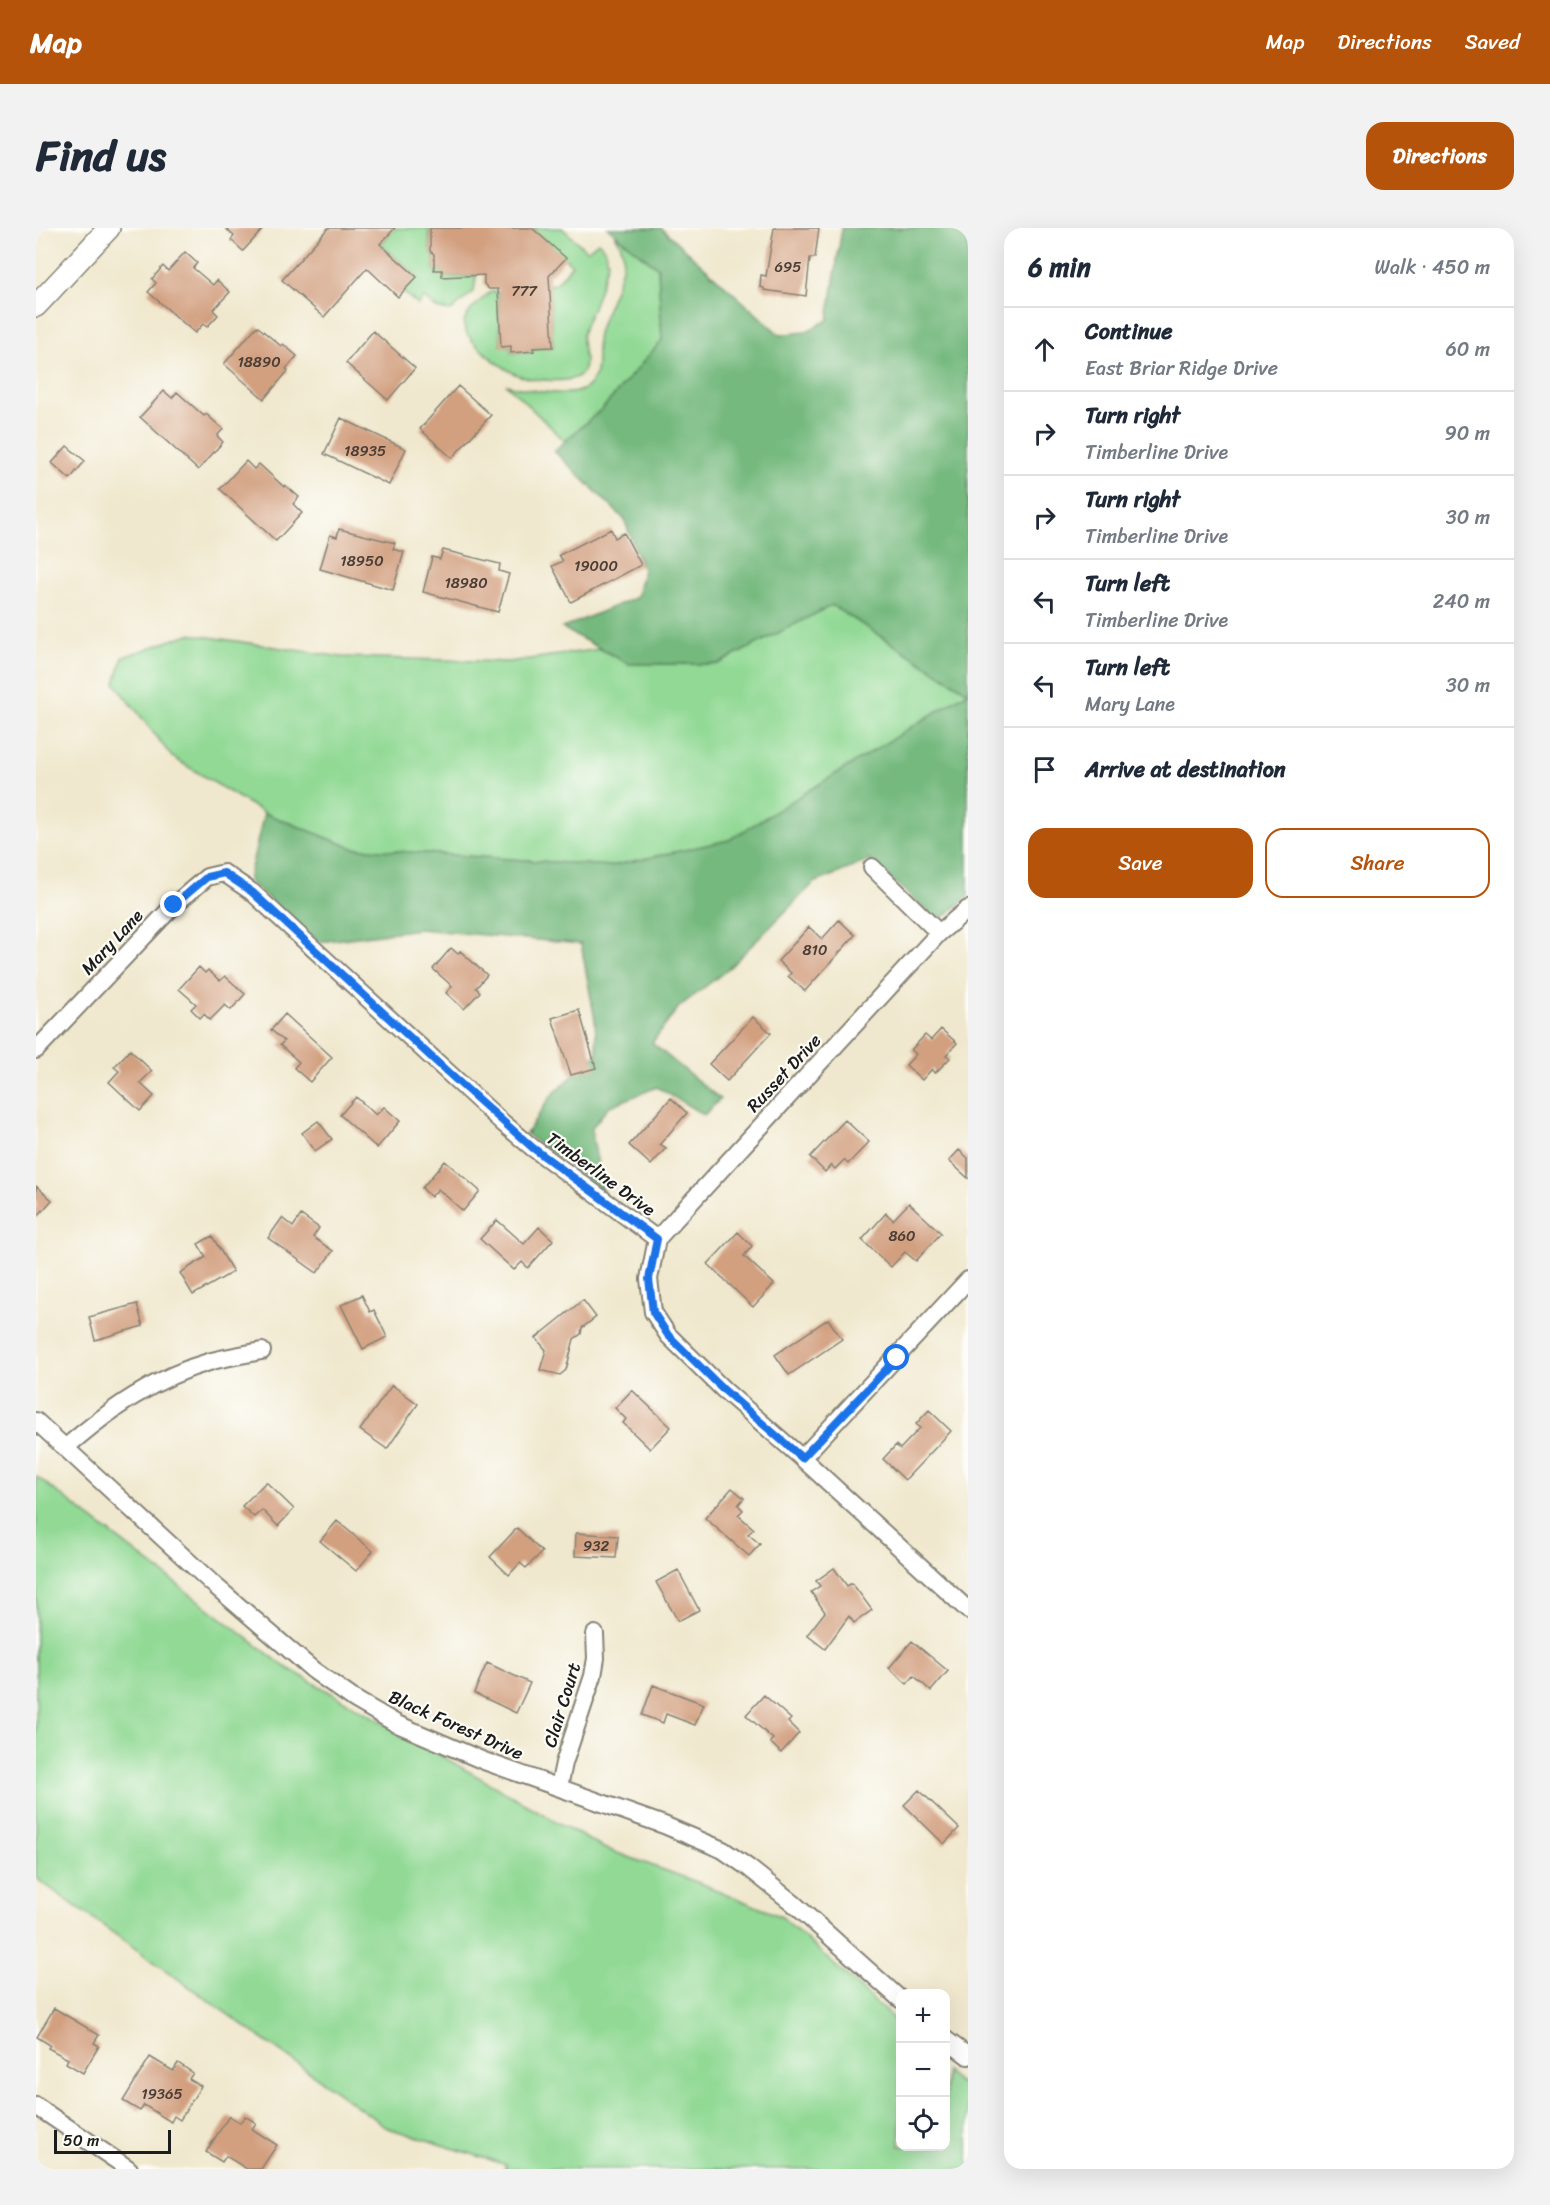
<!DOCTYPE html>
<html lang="en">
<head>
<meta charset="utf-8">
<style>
	body { margin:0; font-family:Sriracha,sans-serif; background:#f2f2f3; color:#1f2937 }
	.controls { position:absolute; right:18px; bottom:18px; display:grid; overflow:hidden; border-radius:12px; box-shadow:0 6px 24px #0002 }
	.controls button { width:54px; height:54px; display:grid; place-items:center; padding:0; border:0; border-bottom:2px solid #e0e1e3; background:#fff; color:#1f2937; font:30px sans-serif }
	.scale { position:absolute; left:18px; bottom:15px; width:117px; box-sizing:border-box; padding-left:6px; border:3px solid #1c1c1c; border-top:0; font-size:16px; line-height:21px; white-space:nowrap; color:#1c1c1c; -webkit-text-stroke:4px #fdfcf7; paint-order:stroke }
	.stop { position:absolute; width:18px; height:18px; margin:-14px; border:4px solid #1a73e8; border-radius:50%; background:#fff }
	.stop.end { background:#1a73e8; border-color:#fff; box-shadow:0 2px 6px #0008 }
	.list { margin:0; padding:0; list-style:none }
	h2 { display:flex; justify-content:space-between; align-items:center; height:78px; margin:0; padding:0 24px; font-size:26px }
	h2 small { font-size:20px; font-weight:400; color:#747a83 }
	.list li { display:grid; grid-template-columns:39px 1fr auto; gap:18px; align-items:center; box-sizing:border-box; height:84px; padding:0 24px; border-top:2px solid #e0e1e3 }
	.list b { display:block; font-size:22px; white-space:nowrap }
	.list p { margin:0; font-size:20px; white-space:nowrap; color:#747a83 }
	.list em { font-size:20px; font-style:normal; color:#747a83 }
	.actions { display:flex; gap:12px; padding:18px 24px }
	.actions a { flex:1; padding:14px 0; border:2px solid #b45309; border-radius:18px; text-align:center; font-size:21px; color:#b45309 }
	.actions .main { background:#b45309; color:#fff }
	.icon { flex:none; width:33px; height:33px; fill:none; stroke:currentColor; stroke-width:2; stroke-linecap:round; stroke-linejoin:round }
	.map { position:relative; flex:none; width:932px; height:1941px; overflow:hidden; border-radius:18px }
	header { display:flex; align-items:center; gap:36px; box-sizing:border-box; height:84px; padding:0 30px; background:#b45309; color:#fff }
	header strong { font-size:28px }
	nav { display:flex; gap:33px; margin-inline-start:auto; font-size:21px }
	.intro { display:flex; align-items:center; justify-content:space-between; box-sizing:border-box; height:144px; padding:0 36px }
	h1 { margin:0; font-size:42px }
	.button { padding:15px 27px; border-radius:18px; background:#b45309; color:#fff; font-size:21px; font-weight:700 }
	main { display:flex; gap:36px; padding:0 36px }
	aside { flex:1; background:#fff; border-radius:18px; box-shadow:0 6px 24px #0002 }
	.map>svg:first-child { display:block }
	.green { fill:#91d994; stroke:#567a58; stroke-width:1.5 }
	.forest { fill:#74b97e; stroke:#486a4d; stroke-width:1.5 }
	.building { fill:#d29f7f }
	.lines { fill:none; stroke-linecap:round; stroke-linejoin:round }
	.minor-casing { stroke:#868275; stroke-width:20 }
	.tertiary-casing { stroke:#868275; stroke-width:24 }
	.minor { stroke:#fff; stroke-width:16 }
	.tertiary { stroke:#fff; stroke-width:21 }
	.route { stroke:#1a73e8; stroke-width:8 }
	.labels { text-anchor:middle; stroke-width:4.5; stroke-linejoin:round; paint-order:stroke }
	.number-label { font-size:15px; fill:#4a3d35 }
	.street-label { font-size:18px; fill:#1c1c1c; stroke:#fdfcf7 }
</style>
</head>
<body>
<header>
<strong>Map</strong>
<nav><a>Map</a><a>Directions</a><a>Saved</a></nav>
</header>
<div class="intro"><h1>Find us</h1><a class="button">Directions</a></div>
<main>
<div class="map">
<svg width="932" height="1941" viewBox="0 0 932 1941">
	<rect width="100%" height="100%" fill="#fdfcf7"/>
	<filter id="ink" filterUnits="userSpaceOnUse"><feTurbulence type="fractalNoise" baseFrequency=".0167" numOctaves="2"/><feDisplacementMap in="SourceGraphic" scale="12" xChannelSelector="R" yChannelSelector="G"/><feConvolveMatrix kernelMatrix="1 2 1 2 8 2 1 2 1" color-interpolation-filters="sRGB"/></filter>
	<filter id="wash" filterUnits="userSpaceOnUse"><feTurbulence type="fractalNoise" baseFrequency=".008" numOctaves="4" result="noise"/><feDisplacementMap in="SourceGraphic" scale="24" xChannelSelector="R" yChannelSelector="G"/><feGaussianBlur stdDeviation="1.35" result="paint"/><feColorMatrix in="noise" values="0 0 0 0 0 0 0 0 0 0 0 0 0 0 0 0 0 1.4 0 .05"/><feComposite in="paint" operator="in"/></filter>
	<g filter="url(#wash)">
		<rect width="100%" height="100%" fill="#f0e8ce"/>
		<!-- green -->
		<path class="green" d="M331 0 347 14 359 0H393L394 23 398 26V42H406L407 49 440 48 438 63 415 83 402 81 388 70 382 77 367 64 380 48 344 16Z
			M496 0H526L551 23 562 14C569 19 571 26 572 34 568 47 564 61 559 74 555 85 548 96 546 108 545 120 553 135 546 145 537 157 497 152 484 148 470 143 427 112 428 96 429 84 446 72 454 64H462L465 118H475V125L497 123V120L517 119 513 57 520 56 536 37Z
			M579 7 622 40 626 113 568 179 529 213 471 157C490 161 532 171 548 161 568 148 558 126 562 106 568 81 587 53 587 28 587 20 583 13 579 7Z
			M796 377 932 464 694 612 575 638 317 620 228 585 136 529 79 455 87 429 153 406 306 429 473 434 564 421 593 436H682Z
			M0 1248 248 1438 565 1619 669 1657 746 1689 864 1797V1918H909L910 1843 920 1854 932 1859V1941H468L471 1937 352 1900 0 1650Z"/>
		<!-- forest -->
		<path class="forest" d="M572 0H625L744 107 769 104 792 92 806 0H932V464L796 377 682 436H593L526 400 601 369 607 342 588 291 518 223 568 179 626 112 622 40Z
			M932 464V669L909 688 899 690 834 632 778 655 692 741 643 779 616 815 684 871 668 887 621 859 572 879 555 901 567 963 490 906 515 868 561 826 559 792 545 716 383 701 283 714 212 653 228 585 317 620 575 638 693 612Z"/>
		<g id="blocks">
			<!-- building -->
			<path class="building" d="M189 0H228L207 23 195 12 198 8Z
				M292 0H359L344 16 381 49 362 69 331 40 288 89 246 52Z
				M394 0H496L530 30 513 48 517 119 497 120 498 123 475 125V118L465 119 462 61H453L448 56V47L406 49V42H398V26L394 23Z
				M738 0H783L779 30H774L770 68 728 62V60L724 59 725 47 730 48Z
				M149 24 161 35 157 40 177 57 181 52 194 64 177 82 182 87 171 99 167 96 159 105 112 64 120 55 116 51 127 38 132 43Z
				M221 98 245 118 247 116 261 128 250 141 252 143 228 171 188 136Z
				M337 103 379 140 352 172 310 135Z
				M422 158 455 187 416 230 384 201Z
				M128 163 136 170 141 164 168 188 170 186 187 201 181 208 187 214 162 242 104 189Z
				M305 190 370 221 353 257 288 226Z
				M31 218 49 233 34 251 16 235Z
				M210 233 218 241 223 236 248 259 249 257 263 269 257 276 266 285 240 313 184 261Z
				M303 301 359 315 357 321 368 324 357 362 284 341 294 307 301 309Z
				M575 301 579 310 588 305 605 337 535 374 516 338 527 333 523 327Z
				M407 322 464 336 463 343 473 346 462 384 387 364 396 329 404 331Z
				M803 692 819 707 769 763 752 748 755 745 742 733 773 699 786 711Z
				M415 720 422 726 424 723 451 747 440 760 444 764 428 781 410 765 416 758 397 741Z
				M163 739 169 745 172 742 184 753 189 748 209 766 195 782 189 777 174 792 168 786 164 790 155 781 160 776 143 761Z
				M543 782 560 840 535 847 516 790Z
				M249 786 296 829 274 854 258 840 263 834 244 817 248 813 235 802Z
				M717 789 735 805 691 853 673 836Z
				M905 801 921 815 910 827 914 830 899 845 896 841 886 852 870 837 880 826 875 822 889 807 895 812Z
				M94 822 116 843 104 855 118 868 104 883 73 854 83 843 78 839Z
				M320 869 340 887 348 879 364 893 341 920 304 887Z
				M635 870 651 885 624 916 630 920 615 937 593 917Z
				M809 892 833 914 812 936 808 932 799 941 795 937 789 944 774 929Z
				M282 893 296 911 279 923 266 905Z
				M923 922 932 930V950L913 933Z
				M409 933 444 963 427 983 402 961 395 969 386 960Z
				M0 958 16 972 0 990Z
				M873 975 905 1005 880 1033 869 1024 855 1039 826 1012 850 985 857 992Z
				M265 987 283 1000 277 1009 297 1023 281 1045 232 1010 246 990 257 999Z
				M461 992 488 1016 503 999 517 1012 492 1040 486 1034 478 1042 444 1011Z
				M702 1004 716 1018 708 1028 738 1056 717 1079 672 1036Z
				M176 1008 197 1044 157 1067 144 1045 170 1029 162 1016Z
				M326 1067 334 1084 338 1082 351 1109 327 1121 305 1077Z
				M547 1072 560 1089 546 1100 545 1106 538 1111 530 1142 524 1147 504 1142 510 1122 500 1110Z
				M101 1076 107 1098 59 1112 53 1089Z
				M792 1091 806 1111 753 1147 739 1127Z
				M356 1157 382 1176 351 1221 324 1202Z
				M596 1162 635 1199 614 1221 587 1195 590 1191 579 1180Z
				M893 1182 915 1203 869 1252 847 1231 860 1217 864 1221 884 1200 880 1196Z
				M230 1254 258 1281 242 1298 226 1282 218 1289 206 1278Z
				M696 1260 708 1270 702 1277 707 1282 702 1287 718 1301 712 1306 724 1316 713 1328 669 1290Z
				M301 1293 337 1323 320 1343 284 1313Z
				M481 1300 506 1324 490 1340 484 1335 473 1347 454 1329Z
				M540 1305 582 1308 580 1330 539 1328Z
				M798 1340 811 1358 816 1355 836 1382 818 1395 813 1388 789 1421 771 1407 789 1384 775 1364 784 1358 780 1353Z
				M642 1342 663 1382 642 1393 620 1354Z
				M876 1413 912 1443 895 1463 878 1448 871 1456 853 1440Z
				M451 1435 494 1455 480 1485 438 1465Z
				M617 1457 668 1476 659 1497 630 1486 627 1495 606 1487Z
				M728 1467 755 1491 752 1494 763 1505 745 1525 734 1514 737 1511 710 1487Z
				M883 1562 923 1600 908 1616 868 1577Z
				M18 1780 63 1807 58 1815 63 1818 47 1845 30 1835 32 1831 12 1820 14 1817 1 1809Z
				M114 1829 137 1843 142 1835 157 1845 153 1851 165 1858 144 1892 138 1888 135 1894 108 1877 104 1883 87 1873Z
				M193 1888 204 1895 209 1888 220 1895 216 1901 241 1917 225 1941H211L190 1928 186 1934 170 1924Z"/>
		</g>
	</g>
	<g filter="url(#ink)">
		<use href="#blocks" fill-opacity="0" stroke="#868275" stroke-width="1.5"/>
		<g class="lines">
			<defs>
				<path id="minor" d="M836 639 903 705
					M0 822 138 677 171 649 188 645 216 664 467 895 497 920 621 1011 613 1051 617 1084 632 1107 688 1162 766 1230 932 1382
					M621 1011 903 705 932 681
					M0 1193 177 1356 277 1442 318 1471 361 1496 448 1533 628 1597 687 1622 713 1640 757 1675 864 1771
					M29 1220C73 1182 119 1149 176 1133 192 1129 210 1126 226 1123
					M766 1230 932 1052
					M523 1559 528 1535 557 1448 560 1430 559 1406
					M909 1811 932 1828
					M0 1878 93 1941"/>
				<path id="tertiary" d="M0 78 73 0"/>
			</defs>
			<!-- minor casing -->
			<use href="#minor" class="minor-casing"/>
			<!-- tertiary casing -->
			<use href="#tertiary" class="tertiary-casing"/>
			<!-- minor -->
			<use href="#minor" class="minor"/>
			<!-- tertiary -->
			<use href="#tertiary" class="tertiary"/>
		</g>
	</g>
	<g class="lines" filter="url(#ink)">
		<!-- route -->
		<path class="route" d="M138 677 171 649 188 645 216 664 417 849 497 920 621 1011 613 1051 617 1084 632 1107 688 1162 766 1230 861 1130"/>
	</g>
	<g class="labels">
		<!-- number labels -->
		<g class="number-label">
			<text x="752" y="44">695</text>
			<text x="488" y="68">777</text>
			<text x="223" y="139">18890</text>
			<text x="329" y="228">18935</text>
			<text x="326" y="338">18950</text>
			<text x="560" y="343">19000</text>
			<text x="430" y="360">18980</text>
			<text x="779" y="727">810</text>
			<text x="866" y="1013">860</text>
			<text x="560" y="1323">932</text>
			<text x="126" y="1871">19365</text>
		</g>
		<!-- street labels -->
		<g class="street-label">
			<text transform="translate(76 714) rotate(-47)" y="6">Mary Lane</text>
			<text transform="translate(748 845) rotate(-47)" y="6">Russet Drive</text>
			<text transform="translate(565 946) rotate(36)" y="6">Timberline Drive</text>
			<text transform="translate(526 1477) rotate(-73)" y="6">Clair Court</text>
			<text transform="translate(420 1497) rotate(24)" y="6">Black Forest Drive</text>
		</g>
	</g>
</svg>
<div class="controls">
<button>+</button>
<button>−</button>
<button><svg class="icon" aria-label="locate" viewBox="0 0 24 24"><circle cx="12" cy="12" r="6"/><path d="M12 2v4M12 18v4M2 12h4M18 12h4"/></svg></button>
</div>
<div class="scale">50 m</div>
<div class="stop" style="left:861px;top:1130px"></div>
<div class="stop end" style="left:138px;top:677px"></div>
</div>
<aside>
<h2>6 min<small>Walk · 450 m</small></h2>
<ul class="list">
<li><svg class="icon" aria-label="ahead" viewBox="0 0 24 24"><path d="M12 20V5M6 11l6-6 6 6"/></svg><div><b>Continue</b><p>East Briar Ridge Drive</p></div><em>60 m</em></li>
<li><svg class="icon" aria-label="right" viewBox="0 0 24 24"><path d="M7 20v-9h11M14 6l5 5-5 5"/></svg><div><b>Turn right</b><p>Timberline Drive</p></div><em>90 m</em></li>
<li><svg class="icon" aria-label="right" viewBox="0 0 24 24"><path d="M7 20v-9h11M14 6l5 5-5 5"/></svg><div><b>Turn right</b><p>Timberline Drive</p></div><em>30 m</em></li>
<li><svg class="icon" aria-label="left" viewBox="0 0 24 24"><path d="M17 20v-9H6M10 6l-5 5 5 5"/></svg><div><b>Turn left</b><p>Timberline Drive</p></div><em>240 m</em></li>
<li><svg class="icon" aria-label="left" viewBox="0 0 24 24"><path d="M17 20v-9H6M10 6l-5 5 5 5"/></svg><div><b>Turn left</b><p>Mary Lane</p></div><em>30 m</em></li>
<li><svg class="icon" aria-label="arrive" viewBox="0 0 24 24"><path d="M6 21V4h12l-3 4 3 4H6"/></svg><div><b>Arrive at destination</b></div></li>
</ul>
<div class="actions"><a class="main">Save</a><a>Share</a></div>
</aside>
</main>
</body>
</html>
